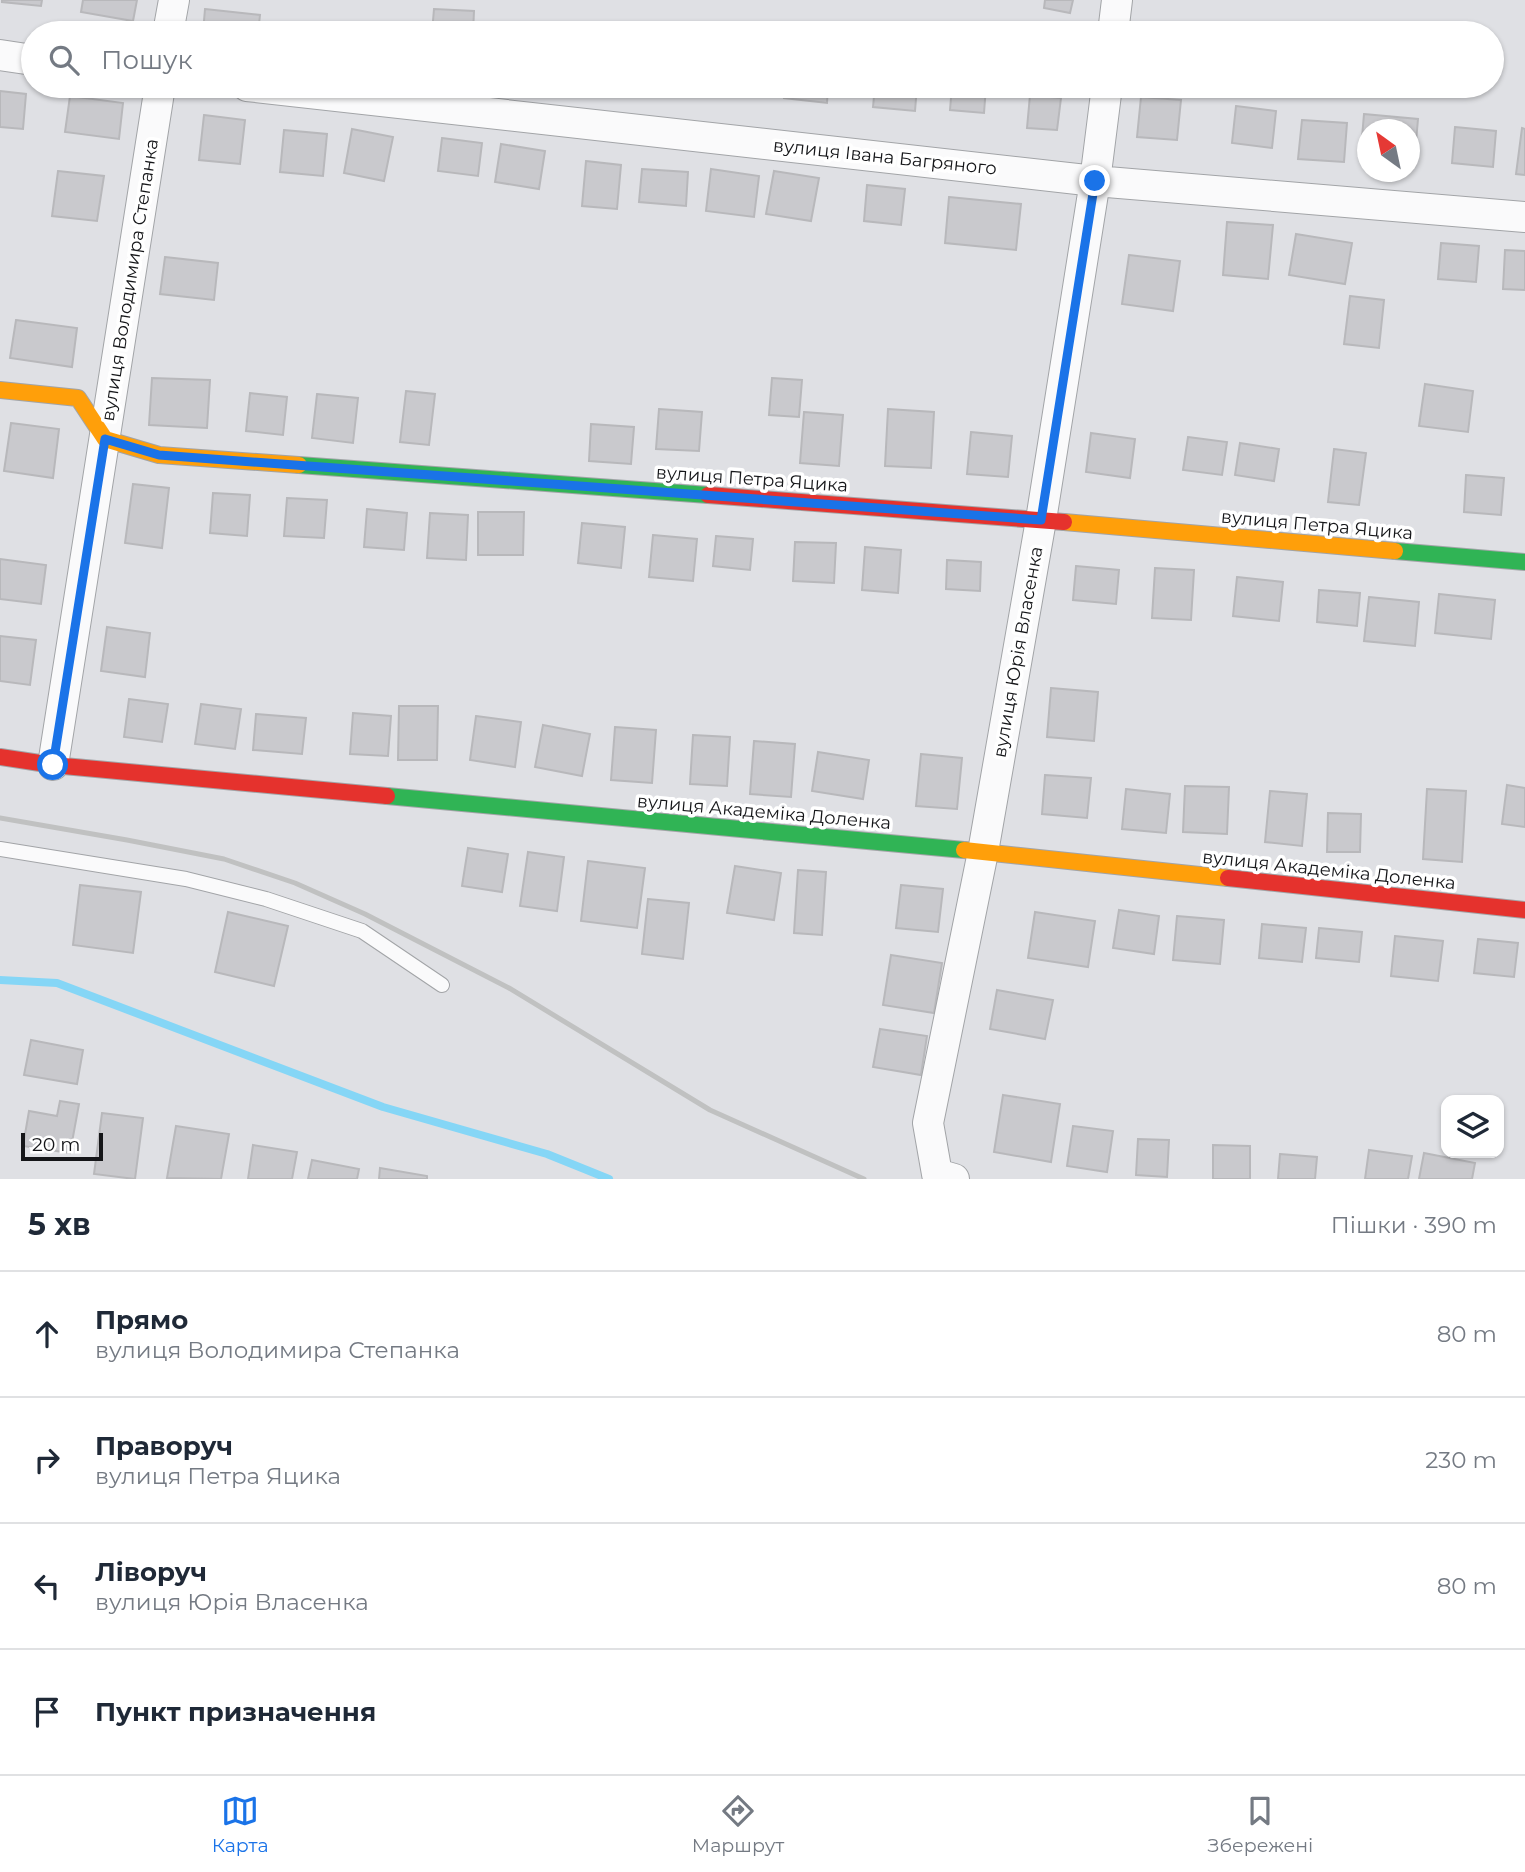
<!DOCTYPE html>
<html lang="uk">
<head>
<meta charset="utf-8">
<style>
	body { margin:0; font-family:Montserrat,sans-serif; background:#f6f6f7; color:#1f2937 }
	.controls { position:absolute; right:21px; bottom:21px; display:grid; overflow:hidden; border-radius:14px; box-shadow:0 2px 5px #0004 }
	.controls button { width:63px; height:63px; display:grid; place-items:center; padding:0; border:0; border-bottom:2px solid #e0e1e3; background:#fff; color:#1f2937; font:35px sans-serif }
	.compass { position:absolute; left:1357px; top:119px; width:63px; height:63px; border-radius:50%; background:#fff; box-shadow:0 2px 5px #0004; rotate:327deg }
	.scale { position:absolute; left:21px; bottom:18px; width:82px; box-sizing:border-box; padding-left:7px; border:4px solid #151619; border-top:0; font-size:19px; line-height:24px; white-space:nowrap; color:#151619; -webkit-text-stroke:5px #fff; paint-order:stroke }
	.stop { position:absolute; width:21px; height:21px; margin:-16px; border:5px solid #1a73e8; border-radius:50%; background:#fff }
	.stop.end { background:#1a73e8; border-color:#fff; box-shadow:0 2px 7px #0008 }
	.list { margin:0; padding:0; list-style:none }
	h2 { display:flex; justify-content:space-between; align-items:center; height:91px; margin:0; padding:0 28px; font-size:30px }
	h2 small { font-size:23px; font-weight:400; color:#747a83 }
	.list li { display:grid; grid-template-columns:46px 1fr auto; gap:21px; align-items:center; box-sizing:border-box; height:126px; padding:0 28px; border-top:2px solid #e0e1e3 }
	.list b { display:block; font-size:26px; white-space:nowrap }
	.list p { margin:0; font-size:23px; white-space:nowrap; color:#747a83 }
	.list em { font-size:23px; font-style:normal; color:#747a83 }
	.icon { flex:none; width:38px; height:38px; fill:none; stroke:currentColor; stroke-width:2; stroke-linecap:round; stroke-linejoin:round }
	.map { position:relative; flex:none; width:1525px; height:1179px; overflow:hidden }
	.search { position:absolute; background:#fff; box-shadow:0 2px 5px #0004; left:21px; right:21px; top:21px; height:77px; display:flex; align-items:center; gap:18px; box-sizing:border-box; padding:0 24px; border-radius:38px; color:#747a83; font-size:26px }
	.sheet { height:595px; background:#fff }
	nav { display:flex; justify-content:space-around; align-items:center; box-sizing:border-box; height:98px; border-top:2px solid #e0e1e3; background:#fff; font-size:19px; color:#747a83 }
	nav a { display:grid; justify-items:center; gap:4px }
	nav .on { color:#1a73e8 }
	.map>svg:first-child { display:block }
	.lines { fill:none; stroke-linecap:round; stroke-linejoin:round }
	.stream { stroke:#85d6f6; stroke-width:8 }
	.building { fill:#c9c9cd; stroke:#b8b8bb; stroke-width:2 }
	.lane-casing { stroke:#a2a4a7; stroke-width:16 }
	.street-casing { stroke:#a2a4a7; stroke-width:32 }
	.fast-casing { stroke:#a2a4a7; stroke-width:18 }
	.slow-casing { stroke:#a2a4a7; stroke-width:18 }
	.jam-casing { stroke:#a2a4a7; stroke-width:18 }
	.lane { stroke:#fafafb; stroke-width:14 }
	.street { stroke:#fafafb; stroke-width:30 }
	.fast { stroke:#30b455; stroke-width:16 }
	.slow { stroke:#ff9f0a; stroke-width:16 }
	.jam { stroke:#e5322d; stroke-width:16 }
	.rail { stroke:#c0c1c1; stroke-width:5 }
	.route { stroke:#1a73e8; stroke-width:9 }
	.labels { text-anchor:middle; stroke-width:7; stroke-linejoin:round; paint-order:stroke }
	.street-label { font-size:18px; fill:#151619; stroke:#fff }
</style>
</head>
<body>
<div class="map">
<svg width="1525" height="1179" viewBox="0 0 1525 1179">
	<rect width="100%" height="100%" fill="#dfe0e4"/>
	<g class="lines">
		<!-- stream -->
		<path class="stream" d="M0 980 57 983 383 1107 547 1154 609 1179"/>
	</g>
	<!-- building -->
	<path class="building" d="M2 0H42L41 6 2 2Z
		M83 0H137L133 21 81 12Z
		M1045 0H1073L1070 13 1044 8Z
		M205 9 260 15 258 33H203Z
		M434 9 474 11 473 33H432Z
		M726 86H765L764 93 725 89Z
		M785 86H828L827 103 784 98Z
		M875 86H917L915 111 873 107Z
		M952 86H986L984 113 950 110Z
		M0 91 26 94 23 129 0 127Z
		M1030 95 1061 98 1057 130 1027 128Z
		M70 96 123 103 119 139 65 132Z
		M1141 97 1181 100 1177 140 1137 137Z
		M1236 106 1276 111 1272 148 1232 143Z
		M1364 114 1418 119 1414 165H1410V130H1368V161H1360Z
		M204 115 245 120 240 164 199 160Z
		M1302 120 1347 123 1344 162 1298 159Z
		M1455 127 1496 131 1493 167 1452 163Z
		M1522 128 1525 129V175L1516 174Z
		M352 129 393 137 384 181 344 173Z
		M284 130 327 134 323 176 280 172Z
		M442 138 482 143 478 176 438 171Z
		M501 144 545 151 539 189 495 182Z
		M586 161 621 165 617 209 582 206Z
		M642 169 688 172 686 206 639 202Z
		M711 169 759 176 754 217 706 211Z
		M58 171 104 176 97 221 52 216Z
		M774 171 819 178 811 221 766 214Z
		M867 185 905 189 901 225 864 221Z
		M949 197 1021 204 1016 250 945 243Z
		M1227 222 1273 225 1268 279 1223 275Z
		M1296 234 1352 243 1345 284 1289 275Z
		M1441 243 1479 246 1476 282 1438 279Z
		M1505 250 1525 251V290L1503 289Z
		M1129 255 1180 261 1173 311 1122 304Z
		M165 257 218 263 214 300 160 294Z
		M1350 296 1384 300 1379 348 1344 344Z
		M16 320 77 328 72 367 10 358Z
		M152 378 210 380 207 428 149 425Z
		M772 378 802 380 799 417 769 415Z
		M1425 384 1473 391 1468 432 1419 426Z
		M406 391 435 394 429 445 400 442Z
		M250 393 287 397 283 435 246 431Z
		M317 394 358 398 353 443 312 438Z
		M659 409 702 412 699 451 656 449Z
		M888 409 934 412 931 468 885 466Z
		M804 412 843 415 839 466 800 463Z
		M11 423 59 429 53 478 4 471Z
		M591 424 634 427 631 464 589 461Z
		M971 432 1012 436 1008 477 967 474Z
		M1091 433 1135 439 1130 478 1086 472Z
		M1188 437 1227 442 1222 475 1183 470Z
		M1240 443 1279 449 1274 481 1235 475Z
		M1334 449 1366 453 1359 505 1328 502Z
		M1466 475 1504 478 1501 515 1464 512Z
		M133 484 169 488 162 548 125 543Z
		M213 493 250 495 247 536 210 533Z
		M287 498 327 500 324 538 284 536Z
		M367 509 407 513 404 550 364 547Z
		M478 512H524L523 555H478Z
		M430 513 468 515 466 560 427 558Z
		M582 523 625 527 621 568 578 563Z
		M653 535 697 539 693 581 649 577Z
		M716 536 753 539 750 570 713 566Z
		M795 542 836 543 834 583 793 581Z
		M865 547 901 550 898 593 862 590Z
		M0 559 46 565 41 604 0 599Z
		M947 560 981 562 980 591 946 589Z
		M1076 566 1119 570 1116 604 1073 600Z
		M1155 568 1194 570 1191 620 1152 618Z
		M1237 577 1283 582 1279 621 1233 616Z
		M1319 590 1360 593 1357 626 1317 622Z
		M1439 594 1495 600 1491 639 1435 633Z
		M1369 597 1419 602 1415 646 1364 641Z
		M107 627 150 633 145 677 101 671Z
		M0 636 36 640 30 685 0 681Z
		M1051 688 1098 692 1094 741 1047 737Z
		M129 699 168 704 162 742 124 737Z
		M201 704 241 709 235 749 195 744Z
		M399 706H438L437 760H398Z
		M353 713 391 716 388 756 350 754Z
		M256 714 306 718 302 754 253 750Z
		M476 716 521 722 515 767 470 760Z
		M543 725 590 734 582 776 535 767Z
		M615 727 656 730 652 783 611 780Z
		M693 735 730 737 727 786 690 784Z
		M754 741 795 744 791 797 750 794Z
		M818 752 869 760 863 799 812 791Z
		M921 754 962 758 957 809 916 806Z
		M1045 775 1091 778 1087 818 1042 814Z
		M1507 785 1525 788V827L1502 824Z
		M1185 786 1229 787 1227 834 1183 832Z
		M1126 789 1170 794 1166 833 1122 829Z
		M1427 789 1466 791 1462 862 1423 859Z
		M1270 791 1307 794 1302 846 1265 842Z
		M1328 813 1361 814 1360 852H1327Z
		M468 848 508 854 502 892 462 886Z
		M528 852 564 857 557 911 520 906Z
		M588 861 645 868 637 928 581 921Z
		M735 866 781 873 774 920 727 913Z
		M798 870 826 872 822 935 794 933Z
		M80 885 141 892 133 953 73 945Z
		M901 885 943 889 938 932 896 928Z
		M648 899 689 903 683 959 642 954Z
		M1119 910 1159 916 1154 954 1113 948Z
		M228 912 288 926 274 986 215 972Z
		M1035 912 1095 921 1088 967 1028 958Z
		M1177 916 1224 920 1220 964 1173 960Z
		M1262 924 1306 928 1302 962 1259 958Z
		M1319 928 1362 932 1359 962 1316 958Z
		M1395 936 1443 941 1438 981 1391 976Z
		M1478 939 1518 943 1514 977 1474 973Z
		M891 955 942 963 934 1013 883 1005Z
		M997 990 1053 1000 1045 1039 990 1029Z
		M880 1029 927 1036 921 1075 873 1067Z
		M31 1040 83 1050 77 1084 24 1075Z
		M1003 1095 1060 1104 1051 1162 994 1152Z
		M60 1101 79 1104 70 1153 23 1146 29 1111 57 1116Z
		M102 1113 143 1118 135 1179 94 1174Z
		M176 1126 229 1134 221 1179 167 1178Z
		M1073 1126 1113 1131 1107 1172 1067 1166Z
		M1138 1139 1169 1140 1167 1177 1136 1175Z
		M253 1145 297 1152 292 1179H248Z
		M1213 1145 1250 1146V1179H1213Z
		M1369 1150 1412 1156 1408 1179H1365Z
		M1424 1153 1475 1163 1472 1179H1419Z
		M1280 1154 1317 1157 1315 1179H1278Z
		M312 1160 359 1169 357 1179H308Z
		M380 1168 427 1176V1179H379Z"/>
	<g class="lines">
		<defs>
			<path id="lane" d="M0 849 186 879 266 899 362 931 442 985"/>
			<path id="street" d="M168 33 174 0
				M1113 33 1117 0
				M0 55 33 60
				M247 86 1095 181 1525 217
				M53 765 160 86
				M954 1179 937 1174 928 1123 983 852 1041 520 1095 181 1107 86"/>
			<path id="fast" d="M299 465 708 495
				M1395 551 1525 562
				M387 796 964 850"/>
			<path id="slow" d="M0 390 78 398 105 439 159 455 299 465
				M1064 522 1395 551
				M964 850 1228 878"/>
			<path id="jam" d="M708 495 1064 522
				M0 757 53 765 387 796
				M1228 878 1525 910"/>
		</defs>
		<!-- lane casing -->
		<use href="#lane" class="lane-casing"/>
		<!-- street casing -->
		<use href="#street" class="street-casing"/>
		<!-- fast casing -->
		<use href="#fast" class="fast-casing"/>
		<!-- slow casing -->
		<use href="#slow" class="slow-casing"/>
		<!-- jam casing -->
		<use href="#jam" class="jam-casing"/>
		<!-- lane -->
		<use href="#lane" class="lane"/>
		<!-- street -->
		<use href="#street" class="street"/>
		<!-- fast -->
		<use href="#fast" class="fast"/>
		<!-- slow -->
		<use href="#slow" class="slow"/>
		<!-- jam -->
		<use href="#jam" class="jam"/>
		<!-- rail -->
		<path class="rail" d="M0 818 127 840 224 859 295 883 365 914 509 988 710 1110 864 1179"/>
	</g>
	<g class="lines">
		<!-- route -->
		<path class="route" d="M53 765 105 439 159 455 1041 520 1095 181"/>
	</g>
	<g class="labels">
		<!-- street labels -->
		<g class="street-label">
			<text transform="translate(885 157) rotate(6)" y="6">вулиця Івана Багряного</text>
			<text transform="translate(130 280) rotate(-81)" y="6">вулиця Володимира Степанка</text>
			<text transform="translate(752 479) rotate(4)" y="6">вулиця Петра Яцика</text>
			<text transform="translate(1317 525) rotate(5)" y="6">вулиця Петра Яцика</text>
			<text transform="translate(1018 652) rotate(-80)" y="6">вулиця Юрія Власенка</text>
			<text transform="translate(764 812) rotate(5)" y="6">вулиця Академіка Доленка</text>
			<text transform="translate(1329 870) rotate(6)" y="6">вулиця Академіка Доленка</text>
		</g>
	</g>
</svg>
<div class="controls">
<button><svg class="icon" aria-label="layers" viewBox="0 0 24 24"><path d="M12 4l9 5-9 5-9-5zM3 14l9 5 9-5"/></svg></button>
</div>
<svg class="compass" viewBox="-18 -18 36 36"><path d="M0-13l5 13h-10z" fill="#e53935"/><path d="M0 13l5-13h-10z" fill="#747a83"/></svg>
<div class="scale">20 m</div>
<div class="stop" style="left:53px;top:765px"></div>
<div class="stop end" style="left:1095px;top:181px"></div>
<div class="search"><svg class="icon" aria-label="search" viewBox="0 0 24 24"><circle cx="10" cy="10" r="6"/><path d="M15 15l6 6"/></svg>Пошук</div>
</div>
<section class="sheet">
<h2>5 хв<small>Пішки · 390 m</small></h2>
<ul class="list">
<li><svg class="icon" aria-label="ahead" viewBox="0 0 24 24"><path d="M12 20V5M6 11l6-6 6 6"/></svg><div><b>Прямо</b><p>вулиця Володимира Степанка</p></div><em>80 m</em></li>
<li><svg class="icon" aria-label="right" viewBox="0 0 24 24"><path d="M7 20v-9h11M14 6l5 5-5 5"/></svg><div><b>Праворуч</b><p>вулиця Петра Яцика</p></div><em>230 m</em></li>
<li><svg class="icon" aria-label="left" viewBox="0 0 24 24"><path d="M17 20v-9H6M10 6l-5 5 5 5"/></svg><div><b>Ліворуч</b><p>вулиця Юрія Власенка</p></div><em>80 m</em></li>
<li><svg class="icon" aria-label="arrive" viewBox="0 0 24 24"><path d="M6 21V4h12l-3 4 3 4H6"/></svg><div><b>Пункт призначення</b></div></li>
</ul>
</section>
<nav>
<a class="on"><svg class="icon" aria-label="map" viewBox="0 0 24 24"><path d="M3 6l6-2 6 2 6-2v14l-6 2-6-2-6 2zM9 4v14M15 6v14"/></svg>Карта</a>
<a><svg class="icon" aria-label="directions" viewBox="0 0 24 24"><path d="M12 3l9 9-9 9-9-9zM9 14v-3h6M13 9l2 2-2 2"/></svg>Маршрут</a>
<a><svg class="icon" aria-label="saved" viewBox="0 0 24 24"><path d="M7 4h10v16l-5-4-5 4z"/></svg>Збережені</a>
</nav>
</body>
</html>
